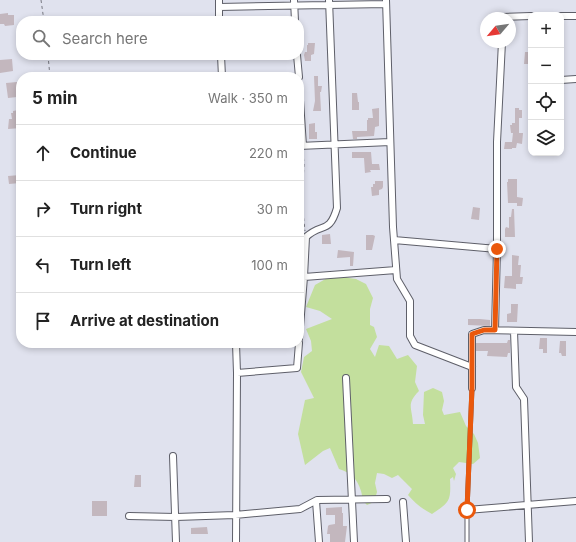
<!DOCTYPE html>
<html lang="en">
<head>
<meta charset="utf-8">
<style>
	body { margin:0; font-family:Inter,sans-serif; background:#f6f6f6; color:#222 }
	.controls { position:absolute; right:12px; top:12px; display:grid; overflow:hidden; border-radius:8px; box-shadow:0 2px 6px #0003 }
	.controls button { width:36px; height:36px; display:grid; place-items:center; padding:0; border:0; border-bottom:1px solid #e0e0e0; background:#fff; color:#222; font:20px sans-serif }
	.compass { position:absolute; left:480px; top:12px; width:36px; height:36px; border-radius:50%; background:#fff; box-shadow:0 2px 6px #0003; rotate:241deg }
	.stop { position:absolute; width:12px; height:12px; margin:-9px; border:3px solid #ea580c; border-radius:50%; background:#fff }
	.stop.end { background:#ea580c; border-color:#fff; box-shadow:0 1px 4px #0008 }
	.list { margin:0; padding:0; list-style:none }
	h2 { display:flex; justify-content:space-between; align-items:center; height:52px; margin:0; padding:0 16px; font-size:17px }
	h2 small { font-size:13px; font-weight:400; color:#767676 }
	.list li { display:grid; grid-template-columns:26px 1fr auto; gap:12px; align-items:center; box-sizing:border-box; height:56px; padding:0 16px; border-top:1px solid #e0e0e0 }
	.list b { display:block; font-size:15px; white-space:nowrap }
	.list em { font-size:13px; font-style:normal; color:#767676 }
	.icon { flex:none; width:22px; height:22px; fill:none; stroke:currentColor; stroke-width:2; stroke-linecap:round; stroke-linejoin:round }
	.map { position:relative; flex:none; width:576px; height:542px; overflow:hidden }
	.search { position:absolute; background:#fff; box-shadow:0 2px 6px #0003; left:16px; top:16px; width:288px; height:44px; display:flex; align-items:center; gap:10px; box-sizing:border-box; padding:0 14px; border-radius:16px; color:#767676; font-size:15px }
	.panel { position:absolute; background:#fff; box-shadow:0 2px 6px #0003; left:16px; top:72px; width:288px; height:276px; border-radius:16px }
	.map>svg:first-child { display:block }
	.green { fill:#c3df9d }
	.building { fill:#c3b7be }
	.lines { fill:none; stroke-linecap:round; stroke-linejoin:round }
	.service-casing { stroke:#5e5f69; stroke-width:5 }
	.minor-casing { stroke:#5e5f69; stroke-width:8 }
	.path { stroke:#777881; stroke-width:1; stroke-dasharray:3 3; stroke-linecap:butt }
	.service { stroke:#fff; stroke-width:3 }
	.minor { stroke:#fff; stroke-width:6 }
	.route { stroke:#ea580c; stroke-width:5 }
</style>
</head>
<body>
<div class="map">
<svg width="576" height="542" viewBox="0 0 576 542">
	<rect width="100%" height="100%" fill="#e0e2ee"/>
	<!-- green -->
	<path class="green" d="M340 275 349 278 356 279 366 284 373 298 370 309V325L374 327 377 337 370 349 375 357 379 345 389 346 397 359 408 355 417 366 415 382 419 391C406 404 412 407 413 424H425L423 415 424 392 433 388 442 392 444 401 442 410 444 415 460 412 466 426 474 434 478 443 480 458 473 464 459 462 453 468 456 474 454 481 453 477 450 479C451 501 450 502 432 514 422 509 415 503 408 495L412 489 398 475 392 478 384 474 377 473 375 483 377 492 374 502 367 505C361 499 363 498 361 491 357 478 351 473 339 469L330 448 323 451 305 465 298 434 305 400 314 398 301 372 304 357 312 351 311 341 306 329 332 319 320 311 306 307 315 285 329 277Z"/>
	<!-- building -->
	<path class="building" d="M8 13V15H14V25L5 26 4 24H0V14Z
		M308 43H315L314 54 311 55V61H305L304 55 305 52H307V45H308Z
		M525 52H531V64H524Z
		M12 59 13 71 0 73V60Z
		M314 76H318V86H322L321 92H320L321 111H313L315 101Z
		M17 82 18 91H21V95H17V97L8 98 6 83Z
		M352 93H357L358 102H359V110H352Z
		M379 108V126L375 127 374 136 357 137V139H353L352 131H367V120H368V118H373L372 109Z
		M515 108H519V110H522V118H519V133H523L522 144 517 143 516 148H512V149H504L505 142H512L513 133H511L510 125H512V123H515Z
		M18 110 21 128 8 129 9 119H12L11 113H13V111Z
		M315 123V132H317V139H309V124Z
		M352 152H371L372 164H379L380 170H370L371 172 365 173 364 158H352Z
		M20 175V183L9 184 8 176Z
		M508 179H517V197L523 198 522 206H517V203H508L507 182H508Z
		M375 181H383V187L382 189 379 190V195L372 196 371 187H373V184H375Z
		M473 207 480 208 479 220 471 219Z
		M512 209H514L515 237H505V229L506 227 509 228V217H511Z
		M330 234 331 244H322V235Z
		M366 235H373L375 236 372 250H366Z
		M338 250 354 252 353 266H350V257L337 258Z
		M512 255 519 256 518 265H521L520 277H523L522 284H516V289L504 288 505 276H512Z
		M511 304H518L517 322H507V314L511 313Z
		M480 319 490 320V326L468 325V319Z
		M540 338H547V353H543V349H539Z
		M508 340H510V353H508L507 357 487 356 488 351H476V343H507Z
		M560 341H566V356H562L561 353H559Z
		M135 475H141V487H134Z
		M92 501H107V516H92Z
		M342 507V513H343V526H347L345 542H330V534H327L328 526 329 525 335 524V515H326V508Z
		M207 527 208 534H191V528Z"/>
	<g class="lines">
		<defs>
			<path id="service" d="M467 542V510L472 388"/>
			<path id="minor" d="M219 0V21
				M294 0 295 21
				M386 0 393 227 397 279 410 301V336L415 345 472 367
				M219 7 386 4
				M561 16H576
				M503 18V17L531 16
				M221 55 222 77
				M297 55 299 77
				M561 80 576 79
				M299 85 303 146
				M299 146 390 142
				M394 240 497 249
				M304 277 306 237C322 222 329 235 337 208L329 0
				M495 330 497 249V142L502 42
				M514 331 516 387 524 399 529 542
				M299 339 304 277 396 270
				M236 343 237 373 236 542
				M237 373 297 368 299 343
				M346 378 354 542
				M472 388V334L484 330 576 332
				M173 456 176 542
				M316 501 319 542
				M403 502 406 542
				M467 510 576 501
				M129 516 176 517 235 515 300 509 317 500 387 499"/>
		</defs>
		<!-- service casing -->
		<use href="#service" class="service-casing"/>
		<!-- minor casing -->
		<use href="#minor" class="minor-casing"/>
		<!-- path -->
		<path class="path" d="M41 0 44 21
			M48 55 50 77
			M303 152 304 164 302 203 305 231"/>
		<!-- service -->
		<use href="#service" class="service"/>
		<!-- minor -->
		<use href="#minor" class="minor"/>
	</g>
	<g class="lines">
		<!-- route -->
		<path class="route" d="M467 510 472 388V334L484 330H495L497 249"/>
	</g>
</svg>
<div class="controls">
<button>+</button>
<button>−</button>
<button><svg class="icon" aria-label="locate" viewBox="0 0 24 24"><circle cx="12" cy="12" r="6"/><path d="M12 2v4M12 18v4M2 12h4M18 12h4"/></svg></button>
<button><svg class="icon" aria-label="layers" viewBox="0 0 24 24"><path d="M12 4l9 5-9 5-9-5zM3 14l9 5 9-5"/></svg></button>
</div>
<svg class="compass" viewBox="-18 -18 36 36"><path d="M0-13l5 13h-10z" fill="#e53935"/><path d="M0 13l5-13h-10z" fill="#767676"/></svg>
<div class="stop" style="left:467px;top:510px"></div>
<div class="stop end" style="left:497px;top:249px"></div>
<div class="search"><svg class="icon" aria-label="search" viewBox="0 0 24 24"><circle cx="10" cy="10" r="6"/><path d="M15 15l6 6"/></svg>Search here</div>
<section class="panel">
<h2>5 min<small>Walk · 350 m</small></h2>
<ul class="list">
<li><svg class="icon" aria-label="ahead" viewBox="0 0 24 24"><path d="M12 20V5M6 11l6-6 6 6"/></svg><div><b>Continue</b></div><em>220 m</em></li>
<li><svg class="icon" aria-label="right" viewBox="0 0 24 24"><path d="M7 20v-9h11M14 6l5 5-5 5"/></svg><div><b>Turn right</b></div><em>30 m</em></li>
<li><svg class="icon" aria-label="left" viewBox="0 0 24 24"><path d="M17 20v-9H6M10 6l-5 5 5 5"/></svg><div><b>Turn left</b></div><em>100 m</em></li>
<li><svg class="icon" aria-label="arrive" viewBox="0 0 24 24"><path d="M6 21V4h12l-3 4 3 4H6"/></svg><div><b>Arrive at destination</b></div></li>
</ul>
</section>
</div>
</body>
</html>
